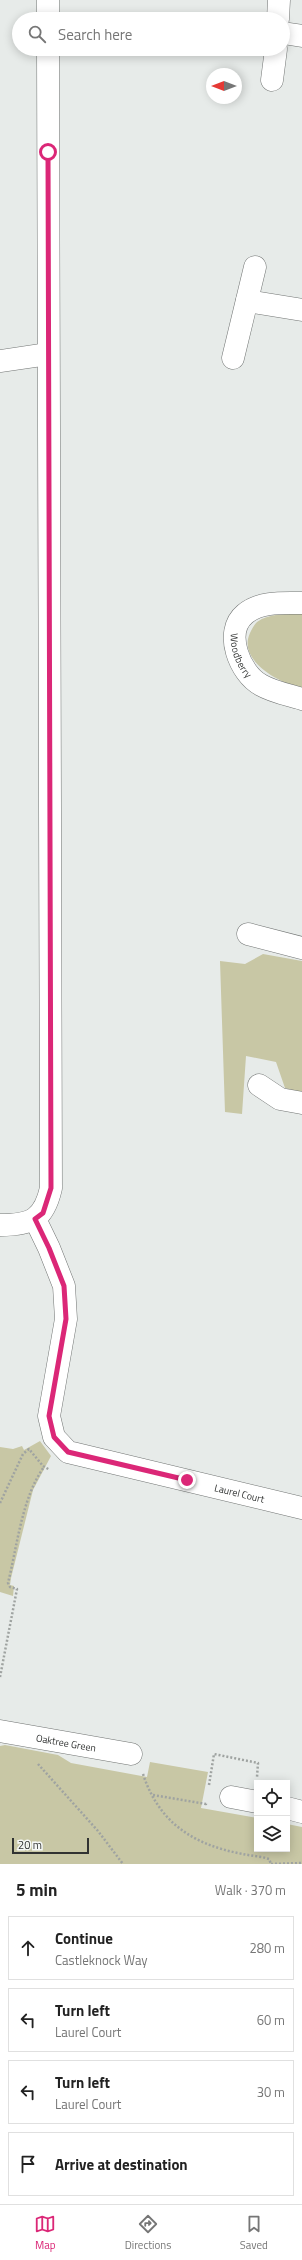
<!DOCTYPE html>
<html lang="en">
<head>
<meta charset="utf-8">
<style>
	body { margin:0; font-family:"Titillium Web",sans-serif; background:#f6f6f6; color:#222 }
	.controls { position:absolute; right:12px; bottom:12px; display:grid; overflow:hidden; border-radius:0px; box-shadow:0 2px 10px #0003 }
	.controls button { width:36px; height:36px; display:grid; place-items:center; padding:0; border:0; border-bottom:1px solid #e0e0e0; background:#fff; color:#222; font:20px sans-serif }
	.compass { position:absolute; left:206px; top:68px; width:36px; height:36px; border-radius:50%; background:#fff; box-shadow:0 2px 10px #0003; rotate:270deg }
	.scale { position:absolute; left:12px; bottom:10px; width:77px; box-sizing:border-box; padding-left:4px; border:2px solid #313332; border-top:0; font-size:11px; line-height:14px; white-space:nowrap; color:#313332; -webkit-text-stroke:3px #f5f8f7; paint-order:stroke }
	.stop { position:absolute; width:12px; height:12px; margin:-9px; border:3px solid #db2777; border-radius:50%; background:#fff }
	.stop.end { background:#db2777; border-color:#fff; box-shadow:0 1px 4px #0008 }
	.list { margin:0; padding:0; list-style:none }
	h2 { display:flex; justify-content:space-between; align-items:center; height:52px; margin:0; padding:0 16px; font-size:17px }
	h2 small { font-size:13px; font-weight:400; color:#767676 }
	.list li { display:grid; grid-template-columns:26px 1fr auto; gap:12px; align-items:center; box-sizing:border-box; height:64px; margin:0 8px 8px; padding:0 8px; border:1px solid #e0e0e0; border-radius:0px }
	.list b { display:block; font-size:15px; white-space:nowrap }
	.list p { margin:0; font-size:13px; white-space:nowrap; color:#767676 }
	.list em { font-size:13px; font-style:normal; color:#767676 }
	.icon { flex:none; width:22px; height:22px; fill:none; stroke:currentColor; stroke-width:2; stroke-linecap:round; stroke-linejoin:round }
	.map { position:relative; flex:none; width:302px; height:1864px; overflow:hidden }
	.search { position:absolute; background:#fff; box-shadow:0 2px 10px #0003; left:12px; right:12px; top:12px; height:44px; display:flex; align-items:center; gap:10px; box-sizing:border-box; padding:0 14px; border-radius:22px; color:#767676; font-size:15px }
	.sheet { height:340px; background:#fff }
	nav { display:flex; justify-content:space-around; align-items:center; box-sizing:border-box; height:56px; border-top:1px solid #e0e0e0; background:#fff; font-size:11px; color:#767676 }
	nav a { display:grid; justify-items:center; gap:2px }
	nav .on { color:#db2777 }
	.map>svg:first-child { display:block }
	.green { fill:#c8c7a5 }
	.lines { fill:none; stroke-linecap:round; stroke-linejoin:round }
	.minor-casing { stroke:#717473; stroke-width:23 }
	.path { stroke:#9fa3a1; stroke-width:2.5; stroke-dasharray:2 2; stroke-linecap:butt }
	.minor { stroke:#fff; stroke-width:22 }
	.route { stroke:#db2777; stroke-width:5 }
	.labels { text-anchor:middle; stroke-width:3; stroke-linejoin:round; paint-order:stroke }
	.street-label { font-size:10px; fill:#313332; stroke:#f5f8f7 }
</style>
</head>
<body>
<div class="map">
<svg width="302" height="1864" viewBox="0 0 302 1864">
	<rect width="100%" height="100%" fill="#e7ebe9"/>
	<!-- green -->
	<path class="green" d="M302 613V689C280 683 237 661 250 633 252 629 254 625 257 622 269 613 288 614 302 613Z
		M263 954 302 961V1093L285 1088 276 1062 246 1056 242 1114 225 1112 220 961 245 964Z
		M40 1441 51 1456 33 1490 11 1578 10 1585 14 1586 13 1596 0 1592V1447L13 1449 22 1446 24 1450Z
		M5 1745 58 1755 71 1763 147 1777 150 1762 208 1772 201 1808 257 1818V1849H287V1824L302 1827V1864H0V1746Z"/>
	<g class="lines">
		<defs>
			<g id="minor">
				<path d="M48 0V19"/>
				<path d="M278 19 279 0"/>
				<path d="M283 33 302 36"/>
				<path d="M272 80 276 49"/>
				<path d="M247 301 302 310"/>
				<path d="M233 358 255 267"/>
				<path d="M0 361 48 354"/>
				<path id="s1" d="M302 603C284 603 260 601 245 614 223 632 240 674 261 685 273 692 289 695 302 699"/>
				<path d="M248 934 302 948"/>
				<path d="M259 1085 280 1099 302 1103"/>
				<path id="s2" d="M35 1219 49 1248 64 1286 66 1319 49 1416 54 1437 68 1452 302 1508"/>
				<path d="M0 1225C32 1225 44 1219 51 1188L48 49"/>
				<path id="s3" d="M0 1731 131 1754"/>
				<path d="M231 1797 257 1802"/>
				<path d="M287 1808 302 1812"/>
			</g>
		</defs>
		<!-- minor casing -->
		<use href="#minor" class="minor-casing"/>
		<!-- path -->
		<path class="path" d="M0 1503 23 1454 29 1449 43 1466 50 1470
			M0 1677 17 1589 10 1587 8 1583C17 1547 22 1497 44 1467
			M38 1764 98 1831 123 1864
			M143 1774C162 1832 206 1850 262 1857L269 1859 271 1864
			M209 1785 214 1754 258 1763 257 1777
			M153 1795 206 1804V1802
			M271 1864 302 1863"/>
		<!-- minor -->
		<use href="#minor" class="minor"/>
	</g>
	<g class="lines">
		<!-- route -->
		<path class="route" d="M48 152 51 1188 43 1213 35 1219 49 1248 64 1286 66 1319 49 1416 54 1437 68 1452 187 1480"/>
	</g>
	<g class="labels">
		<!-- street labels -->
		<g class="street-label">
			<text dy="4" stroke="none"><textPath href="#s1" startOffset="105">Woodberry</textPath></text>
			<text dy="4" stroke="none"><textPath href="#s2" startOffset="423">Laurel Court</textPath></text>
			<text dy="4" stroke="none"><textPath href="#s3" startOffset="67">Oaktree Green</textPath></text>
		</g>
	</g>
</svg>
<div class="controls">
<button><svg class="icon" aria-label="locate" viewBox="0 0 24 24"><circle cx="12" cy="12" r="6"/><path d="M12 2v4M12 18v4M2 12h4M18 12h4"/></svg></button>
<button><svg class="icon" aria-label="layers" viewBox="0 0 24 24"><path d="M12 4l9 5-9 5-9-5zM3 14l9 5 9-5"/></svg></button>
</div>
<svg class="compass" viewBox="-18 -18 36 36"><path d="M0-13l5 13h-10z" fill="#e53935"/><path d="M0 13l5-13h-10z" fill="#767676"/></svg>
<div class="scale">20 m</div>
<div class="stop" style="left:48px;top:152px"></div>
<div class="stop end" style="left:187px;top:1480px"></div>
<div class="search"><svg class="icon" aria-label="search" viewBox="0 0 24 24"><circle cx="10" cy="10" r="6"/><path d="M15 15l6 6"/></svg>Search here</div>
</div>
<section class="sheet">
<h2>5 min<small>Walk · 370 m</small></h2>
<ul class="list">
<li><svg class="icon" aria-label="ahead" viewBox="0 0 24 24"><path d="M12 20V5M6 11l6-6 6 6"/></svg><div><b>Continue</b><p>Castleknock Way</p></div><em>280 m</em></li>
<li><svg class="icon" aria-label="left" viewBox="0 0 24 24"><path d="M17 20v-9H6M10 6l-5 5 5 5"/></svg><div><b>Turn left</b><p>Laurel Court</p></div><em>60 m</em></li>
<li><svg class="icon" aria-label="left" viewBox="0 0 24 24"><path d="M17 20v-9H6M10 6l-5 5 5 5"/></svg><div><b>Turn left</b><p>Laurel Court</p></div><em>30 m</em></li>
<li><svg class="icon" aria-label="arrive" viewBox="0 0 24 24"><path d="M6 21V4h12l-3 4 3 4H6"/></svg><div><b>Arrive at destination</b></div></li>
</ul>
</section>
<nav>
<a class="on"><svg class="icon" aria-label="map" viewBox="0 0 24 24"><path d="M3 6l6-2 6 2 6-2v14l-6 2-6-2-6 2zM9 4v14M15 6v14"/></svg>Map</a>
<a><svg class="icon" aria-label="directions" viewBox="0 0 24 24"><path d="M12 3l9 9-9 9-9-9zM9 14v-3h6M13 9l2 2-2 2"/></svg>Directions</a>
<a><svg class="icon" aria-label="saved" viewBox="0 0 24 24"><path d="M7 4h10v16l-5-4-5 4z"/></svg>Saved</a>
</nav>
</body>
</html>
